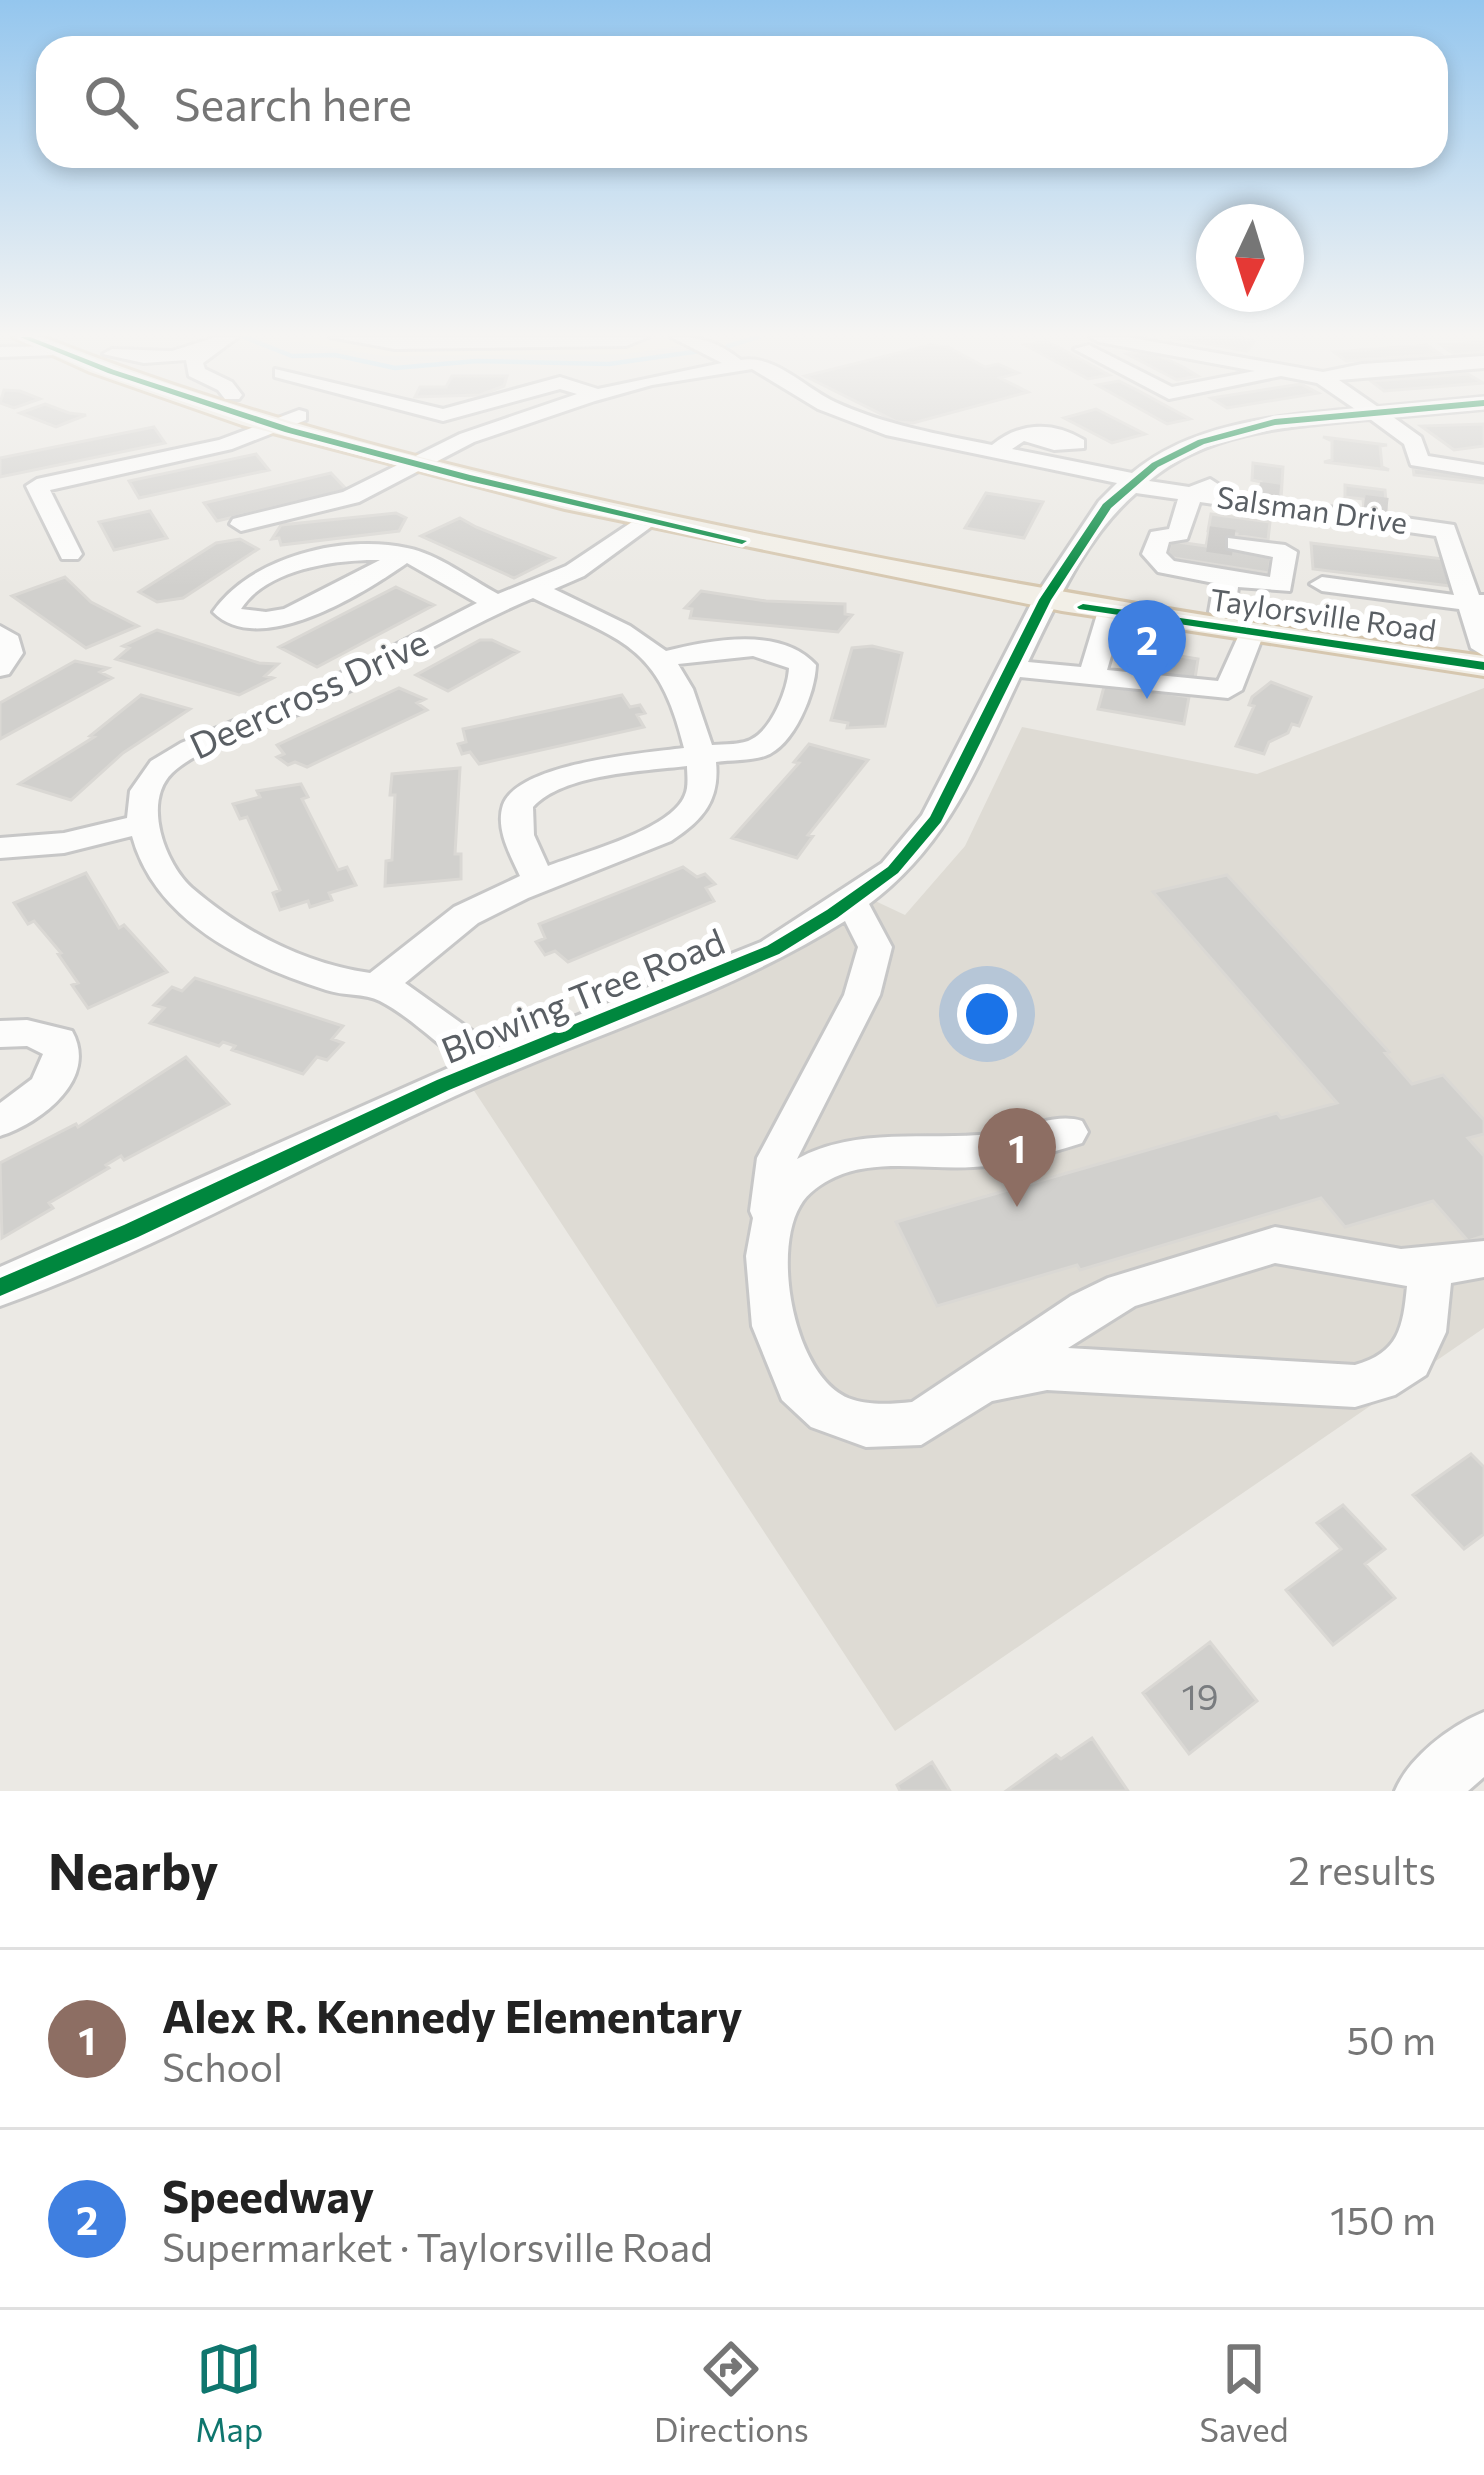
<!DOCTYPE html>
<html lang="en">
<head>
<meta charset="utf-8">
<style>
	body { margin:0; font-family:Commissioner,sans-serif; background:#f2f2f2; color:#222 }
	.compass { position:absolute; left:1196px; top:204px; width:108px; height:108px; border-radius:50%; background:#fff; box-shadow:0 6px 18px #0003; rotate:184deg }
	.you { position:absolute; left:987px; top:1014px; width:42px; height:42px; margin:-30px; border:9px solid #fff; border-radius:50%; background:#1a73e8; box-shadow:0 0 0 18px #1a73e833 }
	.badge { display:grid; place-items:center; width:78px; height:78px; border-radius:50%; background:#0f766e; color:#fff; font-size:39px; font-weight:700 }
	.pin { position:absolute; translate:-50% -99px; filter:drop-shadow(0 3px 6px #0008) }
	.pin::after { content:''; position:absolute; top:63px; width:42px; height:36px; background:inherit; clip-path:polygon(0 0,100% 0,50% 100%) }
	.list { margin:0; padding:0; list-style:none }
	h2 { display:flex; justify-content:space-between; align-items:center; height:156px; margin:0; padding:0 48px; font-size:51px }
	h2 small { font-size:39px; font-weight:400; color:#767676 }
	.list li { display:grid; grid-template-columns:78px 1fr auto; gap:36px; align-items:center; box-sizing:border-box; height:180px; padding:0 48px; border-top:3px solid #e0e0e0 }
	.list b { display:block; font-size:45px; white-space:nowrap }
	.list p { margin:0; font-size:39px; white-space:nowrap; color:#767676 }
	.list em { font-size:39px; font-style:normal; color:#767676 }
	.icon { flex:none; width:66px; height:66px; fill:none; stroke:currentColor; stroke-width:2; stroke-linecap:round; stroke-linejoin:round }
	.map { position:relative; flex:none; width:1484px; height:1791px; overflow:hidden }
	.search { position:absolute; background:#fff; box-shadow:0 6px 18px #0003; left:36px; right:36px; top:36px; height:132px; display:flex; align-items:center; gap:30px; box-sizing:border-box; padding:0 42px; border-radius:36px; color:#767676; font-size:45px }
	.sheet { height:516px; background:#fff }
	nav { display:flex; justify-content:space-around; align-items:center; box-sizing:border-box; height:168px; border-top:3px solid #e0e0e0; background:#fff; font-size:33px; color:#767676 }
	nav a { display:grid; justify-items:center; gap:6px }
	nav .on { color:#0f766e }
	.map>svg:first-child { display:block }
	.commercial { fill:#f6eedc }
	.education { fill:#dedbd4 }
	.lines { fill:none; stroke-linecap:round; stroke-linejoin:round }
	.stream { stroke:#b6e1f7; stroke-width:4.5 }
	.building { fill:#d1d0cd; stroke:#dad8d4; stroke-width:3 }
	.minor-tunnel-far1 { stroke:#c7c6c4; stroke-width:20; stroke-dasharray:20 10; stroke-linecap:butt }
	.minor-tunnel { stroke:#c7c6c4; stroke-width:26; stroke-dasharray:26 12; stroke-linecap:butt }
	.minor-casing { stroke:#c7c7c7; stroke-width:6 }
	.major-casing { stroke:#d6c7af; stroke-width:6 }
	.minor { fill:#fcfcfb; fill-rule:evenodd }
	.major { fill:#f2efe7; fill-rule:evenodd }
	.cycleway-casing { stroke:#fff; stroke-width:7 }
	.cycleway { fill:#00873e; fill-rule:evenodd }
	.labels { text-anchor:middle; stroke-width:12; stroke-linejoin:round; paint-order:stroke }
	.far-street-label { font-size:30px; fill:#5a5f64; stroke:#fff }
	.street-label { font-size:36px; fill:#5a5f64; stroke:#fff }
	.near-number-label { font-size:36px; fill:#797c7f }
</style>
</head>
<body>
<div class="map">
<svg width="1484" height="1791" viewBox="0 0 1484 1791">
	<rect width="100%" height="100%" fill="#ebe9e4"/>
	<!-- commercial -->
	<path class="commercial" d="M270 337H738L626 354 383 356Z"/>
	<!-- education -->
	<path class="education" d="M1484 688V1328L895 1731 471 1086 785 956 871 899 905 915 965 846 1022 727 1257 774Z"/>
	<g class="lines">
		<!-- stream -->
		<path class="stream" d="M244 337 292 356 335 355 395 368 477 361 609 364 700 351
			M728 346 758 337"/>
	</g>
	<!-- building -->
	<path class="building" d="M1170 337H1238L1255 341 1247 351Z
		M1046 341 1062 349 1109 375 1088 379 1025 345Z
		M1484 342V351L1478 353 1454 354 1441 345Z
		M930 345 948 347 985 367 998 364 1018 373 1000 378 1028 392 913 423 897 422 805 376Z
		M1427 345 1440 354 1346 361 1334 352Z
		M1148 350 1183 367 1198 376 1177 380 1127 354Z
		M1468 374 1483 383 1384 391 1371 381Z
		M452 376H507L504 386 480 395 415 397 420 387H446Z
		M1119 381 1137 390 1190 419 1167 424 1097 385Z
		M1301 384 1318 393 1227 408 1211 398Z
		M4 390 20 391 40 399 14 408 0 403Z
		M45 404 69 413 86 415 56 427 20 413Z
		M1096 409 1145 434 1112 443 1064 418Z
		M1484 424V446L1454 450 1421 426Z
		M154 427 165 443 0 477V458Z
		M1323 437 1387 445 1380 446 1382 467 1389 470 1324 462 1332 460V441Z
		M256 454 269 470 139 498 129 481Z
		M1253 463 1283 467 1281 500 1259 497 1261 482 1252 480Z
		M1413 468 1484 476V483L1414 475Z
		M331 473 347 490 217 521 204 503Z
		M1345 485 1385 490 1387 513 1364 510 1363 499 1345 497Z
		M986 493 1043 502 1024 538 965 528Z
		M150 511 167 538 114 550 99 522Z
		M396 513 406 518 399 531 281 545 279 538 272 539 281 525Z
		M1211 514 1270 522 1268 540 1208 531Z
		M460 518 476 527 554 558 514 578 421 536Z
		M1209 530 1237 534 1235 550 1271 556 1269 573 1167 557 1171 541 1206 546Z
		M240 539 258 549 183 598 157 602 139 592 216 543Z
		M1311 543 1444 559 1450 586 1313 569Z
		M65 577 91 602 138 626 86 648 12 596Z
		M396 587 434 605 317 667 279 647Z
		M701 591 766 601 845 604V614L852 615 838 632 690 618 692 609 685 608Z
		M157 630 259 663 278 664 265 676 273 678 239 695 116 659 129 648 123 646Z
		M480 640H492L518 652 448 691 416 675Z
		M872 646 902 653 885 726 847 728 848 723 831 720 852 648Z
		M1132 648 1198 659 1194 685 1126 673Z
		M75 661 108 668 100 672 112 678 0 739V703Z
		M1271 682 1311 697 1299 726 1292 724 1288 733 1269 742 1264 754 1236 746 1254 706 1249 705 1252 697Z
		M1105 683 1189 697 1184 724 1098 709Z
		M399 688 425 699 417 703 427 710 307 767 295 762 288 765 277 757 284 754 277 745Z
		M141 695 190 709 123 753 71 800 19 784 94 737 90 736Z
		M622 695 630 707 640 705 645 713 637 715 644 727 479 764 470 752 462 754 458 744 466 742 463 729Z
		M809 744 868 760 808 835 813 836 797 858 732 838 799 763 794 762Z
		M460 768 455 854H461V879L385 886 386 861 392 860 395 795H390L392 774Z
		M301 784 308 797 302 799 338 870 347 867 356 885 329 893 332 900 310 907 308 901 280 910 273 893 280 890 247 817 240 819 233 804 260 797 257 791Z
		M683 867 697 877 705 874 715 884 706 888 714 901 568 962 555 951 545 955 536 942 545 938 539 924Z
		M86 873 119 928 124 925 167 972 88 1008 72 985 78 983 58 954 61 953 34 921 28 924 14 903Z
		M1227 875 1389 1052 1385 1053 1412 1084 1443 1075 1484 1120V1134L1468 1138 1484 1156V1236L1468 1241 1433 1201 1345 1227 1321 1198 1080 1270 1077 1265 937 1306 896 1222 1277 1113 1281 1118 1337 1103 1153 892Z
		M195 978 343 1026 332 1039 343 1043 327 1060 317 1057 303 1074 232 1050 235 1046 223 1042 219 1046 150 1023 164 1008 154 1005 172 987 182 991Z
		M186 1057 229 1104 124 1160 121 1156 106 1165 109 1168 49 1203 53 1208 2 1238 0 1163 76 1124 78 1127Z
		M1471 1454 1484 1467V1534L1464 1549 1413 1495Z
		M1343 1505 1385 1549 1365 1564 1395 1598 1333 1645 1286 1590 1341 1549 1317 1523Z
		M1210 1642 1257 1701 1189 1754 1143 1693Z
		M1092 1738 1128 1791H1006L1056 1755 1061 1759Z
		M932 1762 950 1791H900L897 1785Z"/>
	<g class="lines">
		<!-- minor-tunnel-far1 -->
		<path class="minor-tunnel-far1" d="M1259 492 1282 495
			M1364 508 1382 510"/>
		<!-- minor-tunnel -->
		<path class="minor-tunnel" d="M1364 508 1387 511
			M1208 539 1236 543"/>
		<defs>
			<path id="minor" d="M216 337H238L203 363 205 369 232 382 242 395 239 399H225L218 390 189 376 186 360 144 363 103 354 112 349 172 351Z
				M330 337H648L626 346 395 349Z
				M671 337C700 336 718 342 741 360 775 354 805 388 835 402 885 425 938 434 992 445 1020 422 1053 421 1084 440V448L1054 450 1024 441 1012 449 1132 473C1193 422 1279 416 1355 409L1317 383 1281 376 1169 399 1074 349 1089 345 1172 387 1255 371 1099 342 1090 337H1127L1323 372 1362 364 1484 356V368L1339 380 1378 407 1484 397V409L1393 417 1421 437 1428 456 1484 465V477L1411 465 1404 444 1370 419C1294 426 1209 430 1149 481L1189 487 1210 479 1221 486 1217 491 1454 525 1479 595H1484V656L1471 648 1459 609 1322 591 1310 584 1322 577 1454 595 1436 536 1200 502 1187 539 1169 542 1166 553 1174 561 1270 577 1273 557 1228 548V538L1285 545 1297 552 1290 591 1238 587 1235 612 1222 620 1209 612 1214 583 1158 572 1142 554 1151 532 1169 529 1178 499 1136 493C1086 536 1056 604 1028 662L1081 667 1098 611 1111 603 1124 611 1107 670 1218 681 1242 628H1260L1264 633 1242 690 1228 698 1020 677C978 765 949 844 869 904L892 947 880 995 797 1159C857 1126 926 1141 991 1134 1020 1131 1054 1112 1082 1121L1088 1132 1082 1143C1047 1154 1010 1165 973 1167 930 1170 876 1158 835 1177 822 1183 807 1193 800 1206 772 1253 794 1375 848 1398 868 1406 892 1404 912 1402L1071 1296 1108 1278 1275 1227 1401 1249 1484 1241V1277L1451 1283 1446 1332 1426 1375 1395 1395 1355 1407 1047 1390 992 1401 921 1445 866 1447 811 1427 782 1400 752 1326 746 1256 753 1218 750 1211 757 1158 844 995 858 947 845 921C724 997 584 1037 455 1096 303 1165 157 1250 0 1306V1267L462 1062C436 1043 409 1016 380 1001 365 993 343 996 326 990 248 965 155 922 132 836L64 853 0 858V838L64 833 127 818 130 791 151 761 181 743 308 690 477 603 407 563C364 593 260 659 213 612 250 557 344 534 407 548 438 554 470 579 498 594L566 566 647 512 658 519 655 524 584 576 554 589 630 626 666 651C711 640 781 626 816 665 815 693 794 746 765 756 750 761 731 760 716 762 720 801 702 821 671 841L528 898 478 923 405 983 496 1048 761 942 882 863 922 815 1033 600 1099 501 1117 483 886 435 818 409 752 369 652 385 595 401 474 442 359 502 241 531 230 524 233 519 343 492 460 434 577 394 560 389 443 421 275 377V369L443 409 560 377 598 389 722 363ZM380 560 284 609 266 612 241 609C266 569 336 559 380 560ZM533 598C622 641 659 644 684 748 644 753 518 763 503 805 495 829 511 856 520 876L454 907 370 973C304 964 242 931 192 888 165 864 142 802 172 773 203 743 288 721 329 701 398 668 462 628 533 598ZM753 656 789 668C788 689 772 729 752 739 743 745 724 744 712 745L693 689 678 664ZM687 766C687 775 689 786 685 795 672 830 581 853 548 866L534 835 533 807C563 774 643 771 687 766ZM1275 1263 1407 1286C1403 1327 1399 1353 1355 1365L1068 1348 1135 1306Z
				M63 346V354L57 355 0 357V347Z
				M299 410 306 412V420L232 449 50 490 82 554 78 559H62L26 486 37 479 219 440Z
				M0 626 18 636 23 653 9 674 0 676Z
				M27 1020 72 1031C99 1079 41 1123 0 1136V1103L32 1079 43 1054 27 1046 0 1047V1021Z
				M1484 1712V1777L1468 1791H1395C1409 1757 1450 1726 1484 1712Z"/>
			<path id="major" d="M13 337H43C255 421 475 474 697 521 958 576 1220 621 1484 656V676L1062 611 565 509 242 425 90 372Z"/>
		</defs>
		<!-- minor casing -->
		<use href="#minor" class="minor-casing"/>
		<!-- major casing -->
		<use href="#major" class="major-casing"/>
		<!-- minor -->
		<use href="#minor" class="minor"/>
		<!-- major -->
		<use href="#major" class="major"/>
		<defs>
			<path id="cycleway" d="M20 337H30L114 370 292 428 470 475 747 541 742 544 469 481 285 432 108 373Z
				M1484 400V406L1275 425 1204 444 1158 467 1111 508 1051 600 941 822 898 873 837 918 779 954 449 1090 138 1237 0 1296V1278L124 1225 437 1080 767 946 827 910 888 867 930 817 1039 600 1103 504 1152 463 1198 440 1275 419Z
				M1083 604 1484 662V670L1079 609 1077 607Z"/>
		</defs>
		<!-- cycleway casing -->
		<use href="#cycleway" class="cycleway-casing"/>
		<!-- cycleway -->
		<use href="#cycleway" class="cycleway"/>
	</g>
	<!-- sky -->
	<linearGradient id="sky" x2="0" y2="1"><stop stop-color="#94c6ee"/><stop offset="0.57" stop-color="#f6f5f3"/><stop offset="1" stop-color="#f6f5f3" stop-opacity="0"/></linearGradient>
	<rect width="1484" height="587" fill="url(#sky)"/>
	<g class="labels">
		<!-- far-street labels -->
		<g class="far-street-label">
			<text transform="translate(1312 511) rotate(8)" y="10">Salsman Drive</text>
			<text transform="translate(1323 616) rotate(8)" y="10">Taylorsville Road</text>
		</g>
		<!-- street labels -->
		<g class="street-label">
			<text transform="translate(309 694) rotate(-25)" y="13">Deercross Drive</text>
			<text transform="translate(583 996) rotate(-22)" y="13">Blowing Tree Road</text>
		</g>
		<!-- near-number labels -->
		<g class="near-number-label">
			<text x="1200" y="1710">19</text>
		</g>
	</g>
</svg>
<svg class="compass" viewBox="-18 -18 36 36"><path d="M0-13l5 13h-10z" fill="#e53935"/><path d="M0 13l5-13h-10z" fill="#767676"/></svg>
<div class="you"></div>
<div class="pin badge" style="left:1017px;top:1207px;background:#8d6e63">1</div>
<div class="pin badge" style="left:1147px;top:699px;background:#3f7fe0">2</div>
<div class="search"><svg class="icon" aria-label="search" viewBox="0 0 24 24"><circle cx="10" cy="10" r="6"/><path d="M15 15l6 6"/></svg>Search here</div>
</div>
<section class="sheet">
<h2>Nearby<small>2 results</small></h2>
<ul class="list">
<li><span class="badge" style="background:#8d6e63">1</span><div><b>Alex R. Kennedy Elementary</b><p>School</p></div><em>50 m</em></li>
<li><span class="badge" style="background:#3f7fe0">2</span><div><b>Speedway</b><p>Supermarket · Taylorsville Road</p></div><em>150 m</em></li>
</ul>
</section>
<nav>
<a class="on"><svg class="icon" aria-label="map" viewBox="0 0 24 24"><path d="M3 6l6-2 6 2 6-2v14l-6 2-6-2-6 2zM9 4v14M15 6v14"/></svg>Map</a>
<a><svg class="icon" aria-label="directions" viewBox="0 0 24 24"><path d="M12 3l9 9-9 9-9-9zM9 14v-3h6M13 9l2 2-2 2"/></svg>Directions</a>
<a><svg class="icon" aria-label="saved" viewBox="0 0 24 24"><path d="M7 4h10v16l-5-4-5 4z"/></svg>Saved</a>
</nav>
</body>
</html>
